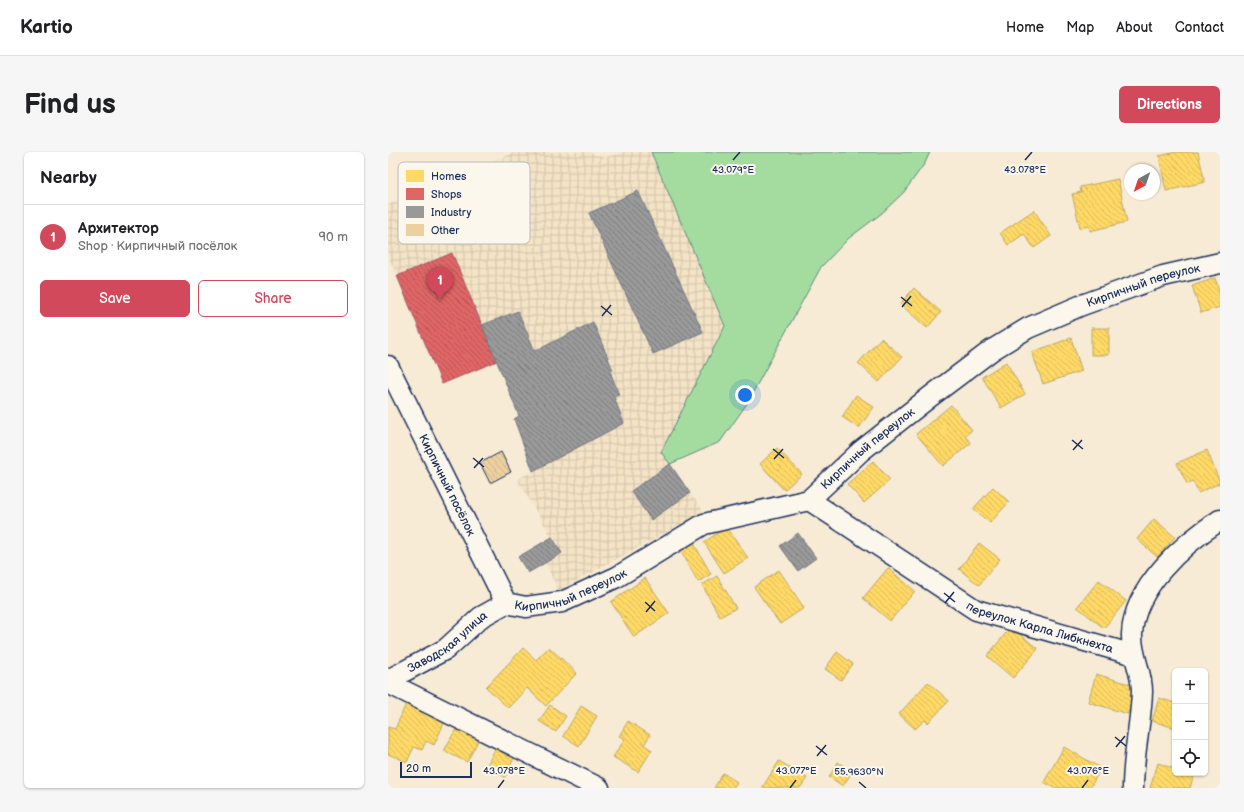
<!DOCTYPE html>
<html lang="en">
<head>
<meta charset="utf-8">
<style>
	body { margin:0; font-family:"Balsamiq Sans",sans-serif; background:#f6f6f6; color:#202124 }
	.controls { position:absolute; right:12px; bottom:12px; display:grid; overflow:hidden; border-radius:6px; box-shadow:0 1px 3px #0004 }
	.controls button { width:36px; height:36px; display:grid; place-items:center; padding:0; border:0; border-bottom:1px solid #e0e0e0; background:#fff; color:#202124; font:20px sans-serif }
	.compass { position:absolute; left:736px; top:12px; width:36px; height:36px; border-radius:50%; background:#fff; box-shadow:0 1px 3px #0004; rotate:220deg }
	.scale { position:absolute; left:12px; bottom:10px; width:72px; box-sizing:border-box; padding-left:4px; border:2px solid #1b2f5e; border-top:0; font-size:11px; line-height:14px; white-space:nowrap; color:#1b2f5e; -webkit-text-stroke:3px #fbf7ec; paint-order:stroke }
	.you { position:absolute; left:357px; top:243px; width:14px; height:14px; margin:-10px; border:3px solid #fff; border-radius:50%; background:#1a73e8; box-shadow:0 0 0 6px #1a73e833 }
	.badge { display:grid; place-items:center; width:26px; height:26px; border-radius:50%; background:#d1495b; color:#fff; font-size:13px; font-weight:700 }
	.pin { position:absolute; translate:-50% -33px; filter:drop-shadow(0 1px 2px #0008) }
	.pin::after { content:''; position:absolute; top:21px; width:14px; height:12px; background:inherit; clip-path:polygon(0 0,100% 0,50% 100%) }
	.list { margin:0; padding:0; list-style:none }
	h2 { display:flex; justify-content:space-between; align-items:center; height:52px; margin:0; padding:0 16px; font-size:17px }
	h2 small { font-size:13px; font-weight:400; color:#757577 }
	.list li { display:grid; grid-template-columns:26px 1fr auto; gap:12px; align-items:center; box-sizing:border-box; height:64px; padding:0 16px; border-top:1px solid #e0e0e0 }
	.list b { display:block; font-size:15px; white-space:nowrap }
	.list p { margin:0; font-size:13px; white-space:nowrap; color:#757577 }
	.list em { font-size:13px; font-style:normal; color:#757577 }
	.actions { display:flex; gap:8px; padding:12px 16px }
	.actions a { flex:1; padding:9px 0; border:1px solid #d1495b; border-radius:6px; text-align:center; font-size:14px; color:#d1495b }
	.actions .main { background:#d1495b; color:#fff }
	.icon { flex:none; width:22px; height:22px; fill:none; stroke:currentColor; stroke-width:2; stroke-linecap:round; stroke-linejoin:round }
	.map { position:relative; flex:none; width:832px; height:636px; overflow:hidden; border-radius:6px }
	header { display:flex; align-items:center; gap:24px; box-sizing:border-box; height:56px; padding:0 20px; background:#fff; border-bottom:1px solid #e0e0e0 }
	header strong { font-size:19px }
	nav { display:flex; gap:22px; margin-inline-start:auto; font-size:14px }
	.intro { display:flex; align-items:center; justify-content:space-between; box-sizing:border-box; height:96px; padding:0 24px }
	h1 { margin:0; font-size:28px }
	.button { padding:10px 18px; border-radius:6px; background:#d1495b; color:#fff; font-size:14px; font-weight:700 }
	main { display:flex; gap:24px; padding:0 24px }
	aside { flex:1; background:#fff; border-radius:6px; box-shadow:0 1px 3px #0004 }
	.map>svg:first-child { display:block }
	.industrial { fill:url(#industrial-grid) }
	.green { fill:#a4dca0; stroke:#60867f }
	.homes { fill:url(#homes-back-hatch); stroke:#bba664 }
	.shops { fill:url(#shops-back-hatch); stroke:#a55664 }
	.industry { fill:url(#industry-back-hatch); stroke:#737987 }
	.building { fill:url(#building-back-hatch); stroke:#1b2f5e }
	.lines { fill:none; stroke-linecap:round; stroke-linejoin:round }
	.minor-casing { stroke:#1b2f5e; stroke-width:23 }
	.minor { stroke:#fbf7ec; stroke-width:20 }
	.ticks { fill:none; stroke:#1b2f5e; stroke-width:1.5 }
	.labels { text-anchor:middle; stroke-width:4; stroke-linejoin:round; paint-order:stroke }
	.street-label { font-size:12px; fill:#1b2f5e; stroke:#fbf7ec }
	.key { fill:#fbf7ec; stroke:#b8bbc1; stroke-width:1 }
	.key-label { font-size:11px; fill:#1b2f5e }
	.ticks-label { font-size:10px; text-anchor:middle; fill:#1b2f5e; stroke:#fbf7ec; stroke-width:4; stroke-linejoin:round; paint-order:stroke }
</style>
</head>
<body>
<header>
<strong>Kartio</strong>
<nav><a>Home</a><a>Map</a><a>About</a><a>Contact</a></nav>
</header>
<div class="intro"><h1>Find us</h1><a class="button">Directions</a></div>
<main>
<aside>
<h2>Nearby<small></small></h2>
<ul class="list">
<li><span class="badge">1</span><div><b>Архитектор</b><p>Shop · Кирпичный посёлок</p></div><em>90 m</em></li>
</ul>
<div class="actions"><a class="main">Save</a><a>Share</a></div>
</aside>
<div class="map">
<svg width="832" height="636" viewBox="0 0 832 636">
	<defs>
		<pattern id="industrial-grid" width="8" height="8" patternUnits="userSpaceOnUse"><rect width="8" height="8" fill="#f4e3c5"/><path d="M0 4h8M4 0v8" fill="none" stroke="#d1c3ac"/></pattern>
		<pattern id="homes-back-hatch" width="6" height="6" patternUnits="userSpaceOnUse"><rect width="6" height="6" fill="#ffd966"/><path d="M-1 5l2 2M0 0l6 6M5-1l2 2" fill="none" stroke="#dabb5b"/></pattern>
		<pattern id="shops-back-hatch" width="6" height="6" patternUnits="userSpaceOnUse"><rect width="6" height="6" fill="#e06666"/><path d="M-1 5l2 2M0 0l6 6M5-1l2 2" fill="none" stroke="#b55457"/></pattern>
		<pattern id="industry-back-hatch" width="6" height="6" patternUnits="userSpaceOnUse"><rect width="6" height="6" fill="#999"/><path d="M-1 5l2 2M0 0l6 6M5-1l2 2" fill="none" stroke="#7c7d80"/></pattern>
		<pattern id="building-back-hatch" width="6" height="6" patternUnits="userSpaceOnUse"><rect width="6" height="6" fill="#edd0a0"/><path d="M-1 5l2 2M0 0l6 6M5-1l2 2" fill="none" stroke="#cbb38c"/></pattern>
	</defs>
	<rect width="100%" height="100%" fill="#f7ebd5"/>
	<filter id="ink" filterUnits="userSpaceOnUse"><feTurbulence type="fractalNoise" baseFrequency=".025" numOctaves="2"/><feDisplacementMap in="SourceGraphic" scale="8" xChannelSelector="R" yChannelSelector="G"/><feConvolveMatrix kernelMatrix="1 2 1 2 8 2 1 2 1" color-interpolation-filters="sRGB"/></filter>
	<g filter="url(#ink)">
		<!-- industrial -->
		<path class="industrial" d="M127 0H200L217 5 236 0H263L337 174 273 300 316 360 170 439 157 410 173 401 129 327 145 319 126 267 131 264 64 101 9 124 0 103V53Z"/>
		<!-- green -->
		<path class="green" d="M263 0H542L537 11 516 40 494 61 461 86 433 115 358 253 332 290 282 312 273 300 337 174Z"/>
		<!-- homes -->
		<path class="homes" d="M788 0H810L817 30 778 39 771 4Z
			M730 27 739 70 702 79 701 74 692 76 684 42 693 40 692 35Z
			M646 58 663 84 646 96 636 82 620 93 612 81Z
			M827 126 832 141V155L813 161 804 134Z
			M526 136 553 160 539 176 512 152Z
			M703 176H721V203H703Z
			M493 186 514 205 491 230 470 211Z
			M683 186 694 219 655 232 644 200Z
			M618 210 637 242 613 256 594 225Z
			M468 243 486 255 471 276 454 265Z
			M563 253 584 278 577 284 583 291 555 314 528 282Z
			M389 296 414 322 396 338 372 312Z
			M819 298 832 331 810 341 805 329 799 332 789 311Z
			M485 309 502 328 476 351 459 332Z
			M605 335 621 350 602 371 585 357Z
			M766 367 787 385 769 405 749 387Z
			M339 375 360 406 336 421 316 390Z
			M304 388 323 422 310 430 291 395Z
			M591 391 612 407 591 433 571 417Z
			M500 416 527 439 502 469 475 446Z
			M391 418 416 456 392 472 366 435Z
			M329 424 348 456 332 465 314 433Z
			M257 426 281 461 246 485 223 450Z
			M711 428 738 449 716 476 689 455Z
			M623 475 650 497 625 526 599 504Z
			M161 495 189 521 158 554 139 536 120 556 98 535 135 496 148 508Z
			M449 500 465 512 453 528 437 517Z
			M708 522 748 534 740 562 700 550Z
			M540 530 561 549 540 571 537 568 527 577 511 562Z
			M771 546 787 551V576L764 569Z
			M18 552 57 569 46 593 38 589 34 598 26 595 19 610 0 602V575L7 577Z
			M162 553 178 564 168 580 151 569Z
			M193 554 209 564 191 594 175 584Z
			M240 569 262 583 256 593 264 598 250 620 225 605 237 587 231 584Z
			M70 573 92 585 79 610 56 599Z
			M109 593 128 602 117 625 98 615Z
			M676 595 713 616 702 636H666L656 630Z
			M391 609 419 626 412 636H374Z
			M450 610 464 620 455 634 441 625Z
			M770 611 787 617V621L806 623 802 636H762Z
			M335 621 349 630 345 636H326Z"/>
		<!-- shops -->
		<path class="shops" d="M64 101 109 209 54 232 9 124Z"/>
		<!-- industry -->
		<path class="industry" d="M250 39 315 180 265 202 201 61Z
			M130 159 147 199 205 170 225 218 222 219 231 243 226 245 236 271 145 319 126 267 131 264 94 173Z
			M282 312 302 341 263 368 243 339Z
			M410 381 428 406 410 419 392 394Z
			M164 385 174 401 140 421 130 405Z"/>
		<!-- building -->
		<path class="building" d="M113 300 123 320 102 331 92 311Z"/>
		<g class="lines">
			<defs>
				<g id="minor">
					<path id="s1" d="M0 214 118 451"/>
					<path id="s2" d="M421 348 588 458 746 503"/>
					<path id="s3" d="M118 451 138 455 174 450 229 425 316 372 421 348 473 299 543 244 604 198 640 176 694 153 775 124 832 111"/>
					<path id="s4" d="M0 528 58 497 93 465 118 451"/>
					<path d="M0 531 211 636"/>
					<path d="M745 636C745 603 753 571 754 539 754 520 743 502 744 482 746 435 795 392 832 368"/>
				</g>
			</defs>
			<!-- minor casing -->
			<use href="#minor" class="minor-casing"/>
			<!-- minor -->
			<use href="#minor" class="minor"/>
		</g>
	</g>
	<!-- ticks -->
	<path class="ticks" d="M345 8 352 0M637 8 644 0M513 145 524 154M213 154 224 163M514 155 523 144M214 164 223 153M684 288 695 297M385 297 396 306M685 298 694 288M85 306 96 315M386 307 395 297M86 316 95 306M556 441 567 450M257 450 267 459M557 451 566 440M258 460 267 449M727 585 738 594M428 594 439 603M728 595 737 584M429 604 438 593M471 630 478 636M110 636 116 628M402 636 408 628M694 636 700 628"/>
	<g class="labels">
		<!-- street labels -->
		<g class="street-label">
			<text dy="4" stroke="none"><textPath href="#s3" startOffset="729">Кирпичный переулок</textPath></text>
			<text dy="4" stroke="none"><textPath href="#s3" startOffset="405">Кирпичный переулок</textPath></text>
			<text dy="4" stroke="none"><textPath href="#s1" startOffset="133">Кирпичный посёлок</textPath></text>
			<text dy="4" stroke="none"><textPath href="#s3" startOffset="68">Кирпичный переулок</textPath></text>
			<text dy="4" stroke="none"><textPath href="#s2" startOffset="266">переулок Карла Либкнехта</textPath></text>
			<text dy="4" stroke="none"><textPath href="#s4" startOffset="71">Заводская улица</textPath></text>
		</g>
	</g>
	<!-- legend -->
	<rect x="10" y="10" width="132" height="82" rx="6" class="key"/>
	<rect x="18" y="18" width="18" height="12" fill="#ffd966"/>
	<rect x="18" y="36" width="18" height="12" fill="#e06666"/>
	<rect x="18" y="54" width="18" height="12" fill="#999"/>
	<rect x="18" y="72" width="18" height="12" fill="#edd0a0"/>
	<g class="key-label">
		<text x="43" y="28">Homes</text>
		<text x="43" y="46">Shops</text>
		<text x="43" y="64">Industry</text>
		<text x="43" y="82">Other</text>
	</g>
	<g class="ticks-label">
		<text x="345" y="21">43.079°E</text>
		<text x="637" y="21">43.078°E</text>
		<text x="116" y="622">43.078°E</text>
		<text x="408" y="622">43.077°E</text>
		<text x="700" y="622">43.076°E</text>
		<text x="471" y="623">55.9630°N</text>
	</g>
</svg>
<div class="controls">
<button>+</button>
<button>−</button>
<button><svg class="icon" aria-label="locate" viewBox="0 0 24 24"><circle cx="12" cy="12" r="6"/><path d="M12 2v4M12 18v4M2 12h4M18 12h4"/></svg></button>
</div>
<svg class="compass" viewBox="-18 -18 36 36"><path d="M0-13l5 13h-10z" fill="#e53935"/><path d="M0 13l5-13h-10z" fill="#757577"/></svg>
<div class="scale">20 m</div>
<div class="you"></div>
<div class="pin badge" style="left:52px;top:148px">1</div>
</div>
</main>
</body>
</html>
